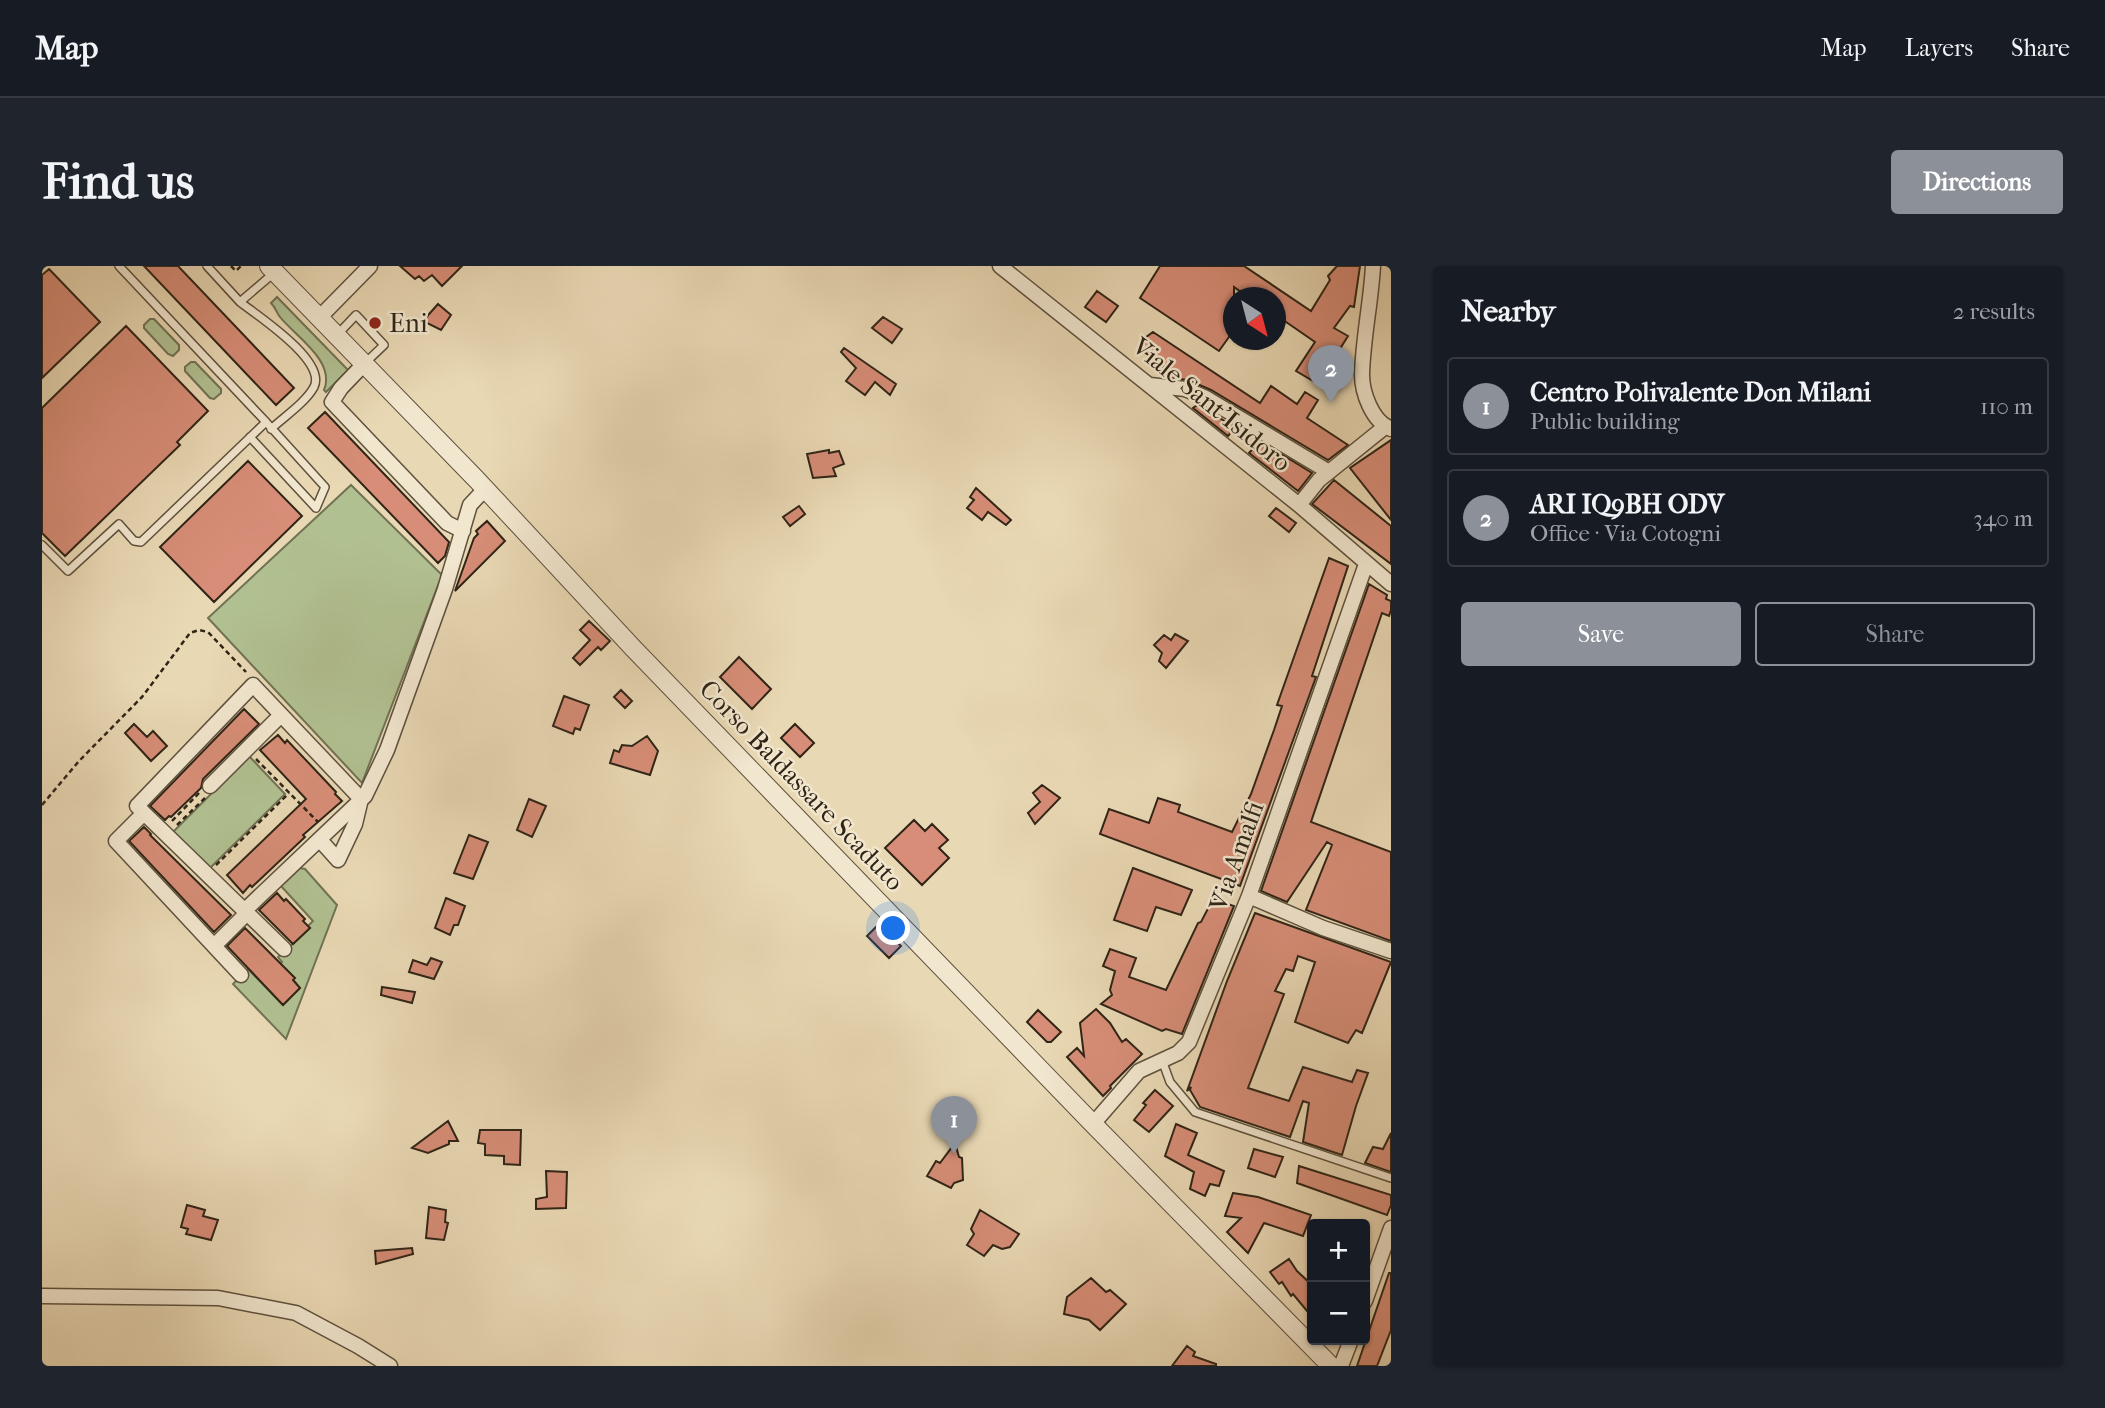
<!DOCTYPE html>
<html lang="en">
<head>
<meta charset="utf-8">
<style>
	body { margin:0; font-family:"IM FELL French Canon",serif; background:#20242c; color:#f1f3f6 }
	.controls { position:absolute; right:21px; bottom:21px; display:grid; overflow:hidden; border-radius:7px; box-shadow:0 2px 5px #0004 }
	.controls button { width:63px; height:63px; display:grid; place-items:center; padding:0; border:0; border-bottom:2px solid #363941; background:#171b24; color:#f1f3f6; font:35px sans-serif }
	.compass { position:absolute; left:1181px; top:21px; width:63px; height:63px; border-radius:50%; background:#171b24; box-shadow:0 2px 5px #0004; rotate:144deg }
	.you { position:absolute; left:852px; top:663px; width:24px; height:24px; margin:-18px; border:5px solid #fff; border-radius:50%; background:#1a73e8; box-shadow:0 0 0 10px #1a73e833 }
	.badge { display:grid; place-items:center; width:46px; height:46px; border-radius:50%; background:#8c9099; color:#fff; font-size:23px; font-weight:700 }
	.pin { position:absolute; translate:-50% -58px; filter:drop-shadow(0 2px 4px #0008) }
	.pin::after { content:''; position:absolute; top:37px; width:24px; height:21px; background:inherit; clip-path:polygon(0 0,100% 0,50% 100%) }
	.list { margin:0; padding:0; list-style:none }
	h2 { display:flex; justify-content:space-between; align-items:center; height:91px; margin:0; padding:0 28px; font-size:30px }
	h2 small { font-size:23px; font-weight:400; color:#9ea1a6 }
	.list li { display:grid; grid-template-columns:46px 1fr auto; gap:21px; align-items:center; box-sizing:border-box; height:98px; margin:0 14px 14px; padding:0 14px; border:2px solid #363941; border-radius:7px }
	.list b { display:block; font-size:26px; white-space:nowrap }
	.list p { margin:0; font-size:23px; white-space:nowrap; color:#9ea1a6 }
	.list em { font-size:23px; font-style:normal; color:#9ea1a6 }
	.actions { display:flex; gap:14px; padding:21px 28px }
	.actions a { flex:1; padding:16px 0; border:2px solid #8c9099; border-radius:7px; text-align:center; font-size:24px; color:#8c9099 }
	.actions .main { background:#8c9099; color:#fff }
	.map { position:relative; flex:none; width:1349px; height:1100px; overflow:hidden; border-radius:7px }
	header { display:flex; align-items:center; gap:42px; box-sizing:border-box; height:98px; padding:0 35px; background:#171b24; border-bottom:2px solid #363941 }
	header strong { font-size:33px }
	nav { display:flex; gap:38px; margin-inline-start:auto; font-size:24px }
	.intro { display:flex; align-items:center; justify-content:space-between; box-sizing:border-box; height:168px; padding:0 42px }
	h1 { margin:0; font-size:49px }
	.button { padding:18px 32px; border-radius:7px; background:#8c9099; color:#fff; font-size:24px; font-weight:700 }
	main { display:flex; gap:42px; padding:0 42px }
	aside { flex:1; background:#171b24; border-radius:7px; box-shadow:0 2px 5px #0004 }
	.map>svg:first-child { display:block }
	.green { fill:#b1c091; stroke:#707254; stroke-width:2 }
	.building { fill:#d78d77; stroke:#2f2416; stroke-width:2 }
	.lines { fill:none; stroke-linecap:round; stroke-linejoin:round }
	.service-casing { stroke:#5e513e; stroke-width:10 }
	.minor-casing { stroke:#5e513e; stroke-width:17 }
	.tertiary-casing { stroke:#5e513e; stroke-width:20 }
	.path { stroke:#2f2416; stroke-width:2.5; stroke-dasharray:5 3.5; stroke-linecap:butt }
	.service { stroke:#f1e6ce; stroke-width:7 }
	.minor { stroke:#f1e6ce; stroke-width:14 }
	.tertiary { stroke:#f1e6ce; stroke-width:18 }
	.poi-dot { fill:#8f2418; stroke:#f1e6ce; stroke-width:2.5 }
	.labels { text-anchor:middle; stroke-width:5; stroke-linejoin:round; paint-order:stroke }
	.poi-label { font-size:26px; fill:#2f2416; stroke:#f1e6ce; text-anchor:start }
	.street-label { font-size:26px; fill:#2f2416; stroke:#f1e6ce }
</style>
</head>
<body>
<header>
<strong>Map</strong>
<nav><a>Map</a><a>Layers</a><a>Share</a></nav>
</header>
<div class="intro"><h1>Find us</h1><a class="button">Directions</a></div>
<main>
<div class="map">
<svg width="1349" height="1100" viewBox="0 0 1349 1100">
	<rect width="100%" height="100%" fill="#e9d8b4"/>
	<filter id="stains"><feTurbulence type="fractalNoise" baseFrequency=".00286" numOctaves="4"/><feColorMatrix values="0 0 0 0 .2 0 0 0 0 .09 0 0 0 0 .02 0 0 0 .5 -.17"/></filter>
	<radialGradient id="worn" r=".72"><stop offset=".6" stop-color="#630" stop-opacity="0"/><stop offset="1" stop-color="#630" stop-opacity=".3"/></radialGradient>
	<!-- green -->
	<path class="green" d="M235 31 306 104 284 126 282 124C294 95 253 70 238 51 234 46 234 42 229 37Z
		M108 53H112L137 79V84L131 90 126 88 102 62V59Z
		M149 96H153L179 123V127L172 133 168 132 143 105V101Z
		M309 219 400 309 320 517 166 352Z
		M207 490 243 528 164 606 128 569Z
		M258 602 263 603 295 639 244 773 191 718 206 703 241 739 258 722 251 714 252 712 238 698 240 696 236 691 268 662 266 660 271 655 239 620Z"/>
	<!-- building -->
	<path class="building" d="M102 0H136L252 122 234 139Z
		M358 0H420L400 20 390 9 382 15 377 10 373 13Z
		M1118 0H1202L1269 45 1288 14 1286 10 1295 0H1318L1312 41 1308 40 1292 62 1306 70 1291 94 1287 92 1271 115 1254 105 1273 76 1234 49V32H1207L1192 21V64L1177 85 1098 32Z
		M7 3 58 56 0 112V9Z
		M1055 25 1076 40 1064 56 1043 41Z
		M396 38 409 49 399 64 381 55Z
		M841 51 860 63 850 77 830 62Z
		M84 60 166 145 135 176 138 179 23 290 0 267V142Z
		M1111 66 1218 137 1229 120 1255 138 1263 126 1276 134 1265 152 1306 179 1286 194 1169 124 1146 114 1128 112 1118 107 1122 100 1098 83 1103 77 1100 74Z
		M802 82 854 118 848 129 833 116 823 129 804 115 814 102 799 86Z
		M1155 139 1193 161 1186 170 1151 142Z
		M283 146 407 276 403 290 396 297 266 162Z
		M1349 174V254L1308 202Z
		M1218 175 1270 207 1256 225 1207 187Z
		M787 184V187L797 185 802 198 791 202 794 210 771 212 765 188Z
		M206 195 260 250 172 336 118 281Z
		M1292 214 1349 260V298L1270 238Z
		M934 222 969 254 964 259 946 246 940 254 925 242 932 234 928 231Z
		M757 240 763 248 748 260 741 251Z
		M1234 242 1254 257 1247 266 1227 250Z
		M445 255 463 275 413 325 432 272 436 268 434 265Z
		M1287 292 1306 300 1270 410 1274 411 1198 620 1058 568 1067 543 1107 557 1116 532 1138 539 1136 546 1190 566 1209 528 1232 464 1240 440 1235 439Z
		M1327 318 1345 329 1344 333 1349 335V344L1347 350 1340 347 1269 556 1349 586V675L1264 644 1290 579 1285 576 1245 636 1219 625Z
		M547 355 568 375 559 384 556 381 538 399 531 392 548 374 538 364Z
		M1133 368 1146 375 1124 402 1117 395 1120 387 1112 379 1122 369 1129 374Z
		M697 391 729 423 710 443 678 411Z
		M579 424 590 435 583 442 572 431Z
		M522 430 547 439 538 464 533 462 531 468 511 460Z
		M202 443 217 458 161 513 159 522 129 551 127 550 123 554 108 540Z
		M92 458 105 471 111 465 125 480 109 495 83 467Z
		M753 458 772 477 758 491 739 472Z
		M236 469 243 477 245 474 294 526 293 528 300 535 261 569 263 571 210 621 208 619 201 627 185 609 264 533 218 484Z
		M605 470 616 485 608 509 568 497 572 484 577 486 580 479 590 480Z
		M1000 519 1018 532 993 558 986 547 998 536 991 527Z
		M487 533 504 540 490 571 475 564Z
		M872 554 883 565 890 558 906 574 897 582 907 592 880 619 843 582Z
		M102 561 109 568 108 569 189 649 172 666 87 575Z
		M427 569 446 576 431 613 412 607Z
		M1091 602 1150 624 1139 649 1114 641 1105 665 1072 654Z
		M235 627 242 635 244 633 263 653 261 655 268 662 251 678 217 644Z
		M404 632 423 640 416 659H412L408 669 393 662Z
		M1171 633 1192 640 1140 768 1124 763 1120 765 1059 738 1070 729 1068 724 1073 705 1061 700 1068 683 1094 692 1087 711 1124 724 1156 657 1159 656Z
		M1213 647 1349 696 1320 767 1314 764 1306 777 1253 756 1273 696 1256 690 1251 705 1244 703 1233 725 1242 728 1206 822 1247 835 1261 801 1310 816 1315 804 1326 807 1314 840 1300 889 1261 876 1267 837 1261 835 1248 871 1158 841 1148 824 1149 821 1145 825 1185 715Z
		M837 658 859 680 847 692 825 670Z
		M203 662 253 712 251 714 258 722 241 739 185 680Z
		M389 692 400 696 392 713 367 706 371 694 385 699Z
		M340 721 373 726 370 737 339 729Z
		M1054 743 1068 757 1080 776 1084 773 1100 788 1068 820 1069 822 1061 830 1025 791 1035 782 1042 790 1038 757Z
		M996 744 1019 766 1009 776H1005L985 756Z
		M1113 824 1131 840 1107 866 1092 854 1104 839 1101 837Z
		M406 855 416 875H407V878L386 887 370 882Z
		M1134 858 1155 867 1146 889 1182 905 1177 920 1168 918 1163 930 1148 923 1152 906 1123 890Z
		M438 864H479L478 899 462 898V890L443 889V878L436 877Z
		M1349 867V906L1323 897 1331 881 1341 883Z
		M913 877 917 891 920 892 921 914 912 917 909 922 885 910 894 895 898 897Z
		M1212 883 1241 891 1233 911 1206 902Z
		M1257 900 1349 929V939L1345 949 1255 917Z
		M504 905 525 906 524 942 494 943V933L505 931Z
		M1191 927 1216 931 1269 949 1261 970 1222 957 1206 987 1185 966 1199 952 1183 950Z
		M145 939 163 944 161 950 176 954 169 974 144 968 146 963 139 961Z
		M387 941 404 944 403 956 406 957 402 974 384 972Z
		M938 944 977 968 968 981 960 983 951 979 942 990 925 979 932 968 929 963Z
		M370 982 371 988 334 998 333 985Z
		M1247 993 1255 1005 1270 1019V1051L1251 1028 1249 1030 1240 1016 1237 1018 1228 1006Z
		M1347 1007H1349V1064L1335 1100H1315Z
		M1049 1012 1064 1026 1068 1024 1084 1038 1058 1064 1047 1054 1022 1048 1025 1031Z
		M1145 1080 1153 1086 1151 1090 1174 1098V1100H1130Z"/>
	<g class="lines">
		<defs>
			<path id="service" d="M77 0 224 156
				M165 0 198 36 233 6
				M198 36C216 50 285 95 272 121 263 137 243 150 229 163
				M295 69 314 49 342 79 322 98
				M0 279 26 305 77 258 92 275 99 276 224 156 283 221 274 242 208 171
				M1120 794 1128 816 1153 846 1349 912"/>
			<path id="minor" d="M958 0 1257 239 1349 318
				M1331 0C1329 36 1321 72 1320 108 1320 127 1330 155 1349 163
				M277 52 328 0
				M322 98 299 122 290 136 405 257 421 265
				M1108 119 1143 123 1164 132 1287 206
				M1257 239 1277 214 1344 160
				M168 520 239 449
				M102 547 242 683
				M1207 630 1281 662 1349 685
				M202 645 323 530 345 484 403 323 428 239 443 223
				M172 680 205 647
				M199 709 74 575 102 547 95 540 211 419 319 533 313 558 296 594 278 574
				M1051 858 1097 805 1136 787 1147 776 1207 630 1324 298
				M0 1030 176 1032 254 1047 316 1080 348 1100
				M1323 1035 1349 962
				M1299 1100 1309 1074"/>
			<path id="tertiary" d="M227 0 435 214 591 382 1051 858 1289 1100"/>
		</defs>
		<!-- service casing -->
		<use href="#service" class="service-casing"/>
		<!-- minor casing -->
		<use href="#minor" class="minor-casing"/>
		<!-- tertiary casing -->
		<use href="#tertiary" class="tertiary-casing"/>
		<!-- path -->
		<path class="path" d="M189 0 194 5 199 0
			M214 493 276 556
			M0 539 37 495 100 431 148 367 157 364 166 366 204 406
			M130 555 157 527
			M135 559 163 532
			M174 599 247 527"/>
		<!-- service -->
		<use href="#service" class="service"/>
		<!-- minor -->
		<use href="#minor" class="minor"/>
		<!-- tertiary -->
		<use href="#tertiary" class="tertiary"/>
	</g>
	<!-- markers -->
	<circle class="poi-dot" cx="333" cy="57" r="7"/>
	<g class="labels">
		<!-- poi labels -->
		<g class="poi-label">
			<text x="347" y="66">Eni</text>
		</g>
		<!-- street labels -->
		<g class="street-label">
			<text transform="translate(1170 138) rotate(39)" y="9">Viale Sant'Isidoro</text>
			<text transform="translate(760 519) rotate(46)" y="9">Corso Baldassare Scaduto</text>
			<text transform="translate(1194 590) rotate(-70)" y="9">Via Amalfi</text>
		</g>
	</g>
	<rect width="100%" height="100%" filter="url(#stains)"/>
	<rect width="100%" height="100%" fill="url(#worn)"/>
</svg>
<div class="controls">
<button>+</button>
<button>−</button>
</div>
<svg class="compass" viewBox="-18 -18 36 36"><path d="M0-13l5 13h-10z" fill="#e53935"/><path d="M0 13l5-13h-10z" fill="#9ea1a6"/></svg>
<div class="you"></div>
<div class="pin badge" style="left:912px;top:888px">1</div>
<div class="pin badge" style="left:1289px;top:137px">2</div>
</div>
<aside>
<h2>Nearby<small>2 results</small></h2>
<ul class="list">
<li><span class="badge">1</span><div><b>Centro Polivalente Don Milani</b><p>Public building</p></div><em>110 m</em></li>
<li><span class="badge">2</span><div><b>ARI IQ9BH ODV</b><p>Office · Via Cotogni</p></div><em>340 m</em></li>
</ul>
<div class="actions"><a class="main">Save</a><a>Share</a></div>
</aside>
</main>
</body>
</html>
